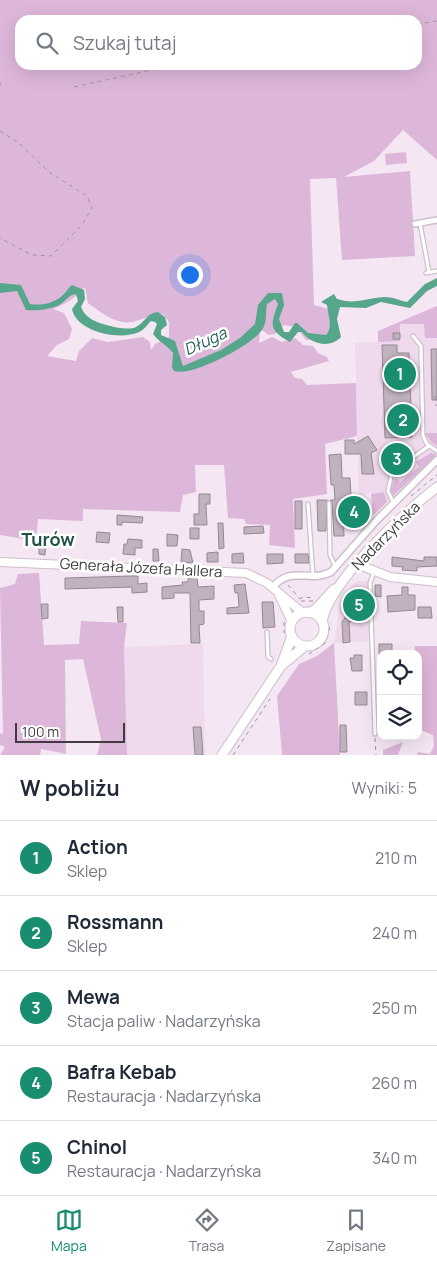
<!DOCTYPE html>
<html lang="pl">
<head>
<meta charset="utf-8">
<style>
	body { margin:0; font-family:Manrope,sans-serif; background:#f2f2f3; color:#1f2937 }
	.controls { position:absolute; right:15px; bottom:15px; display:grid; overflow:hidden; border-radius:10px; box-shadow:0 5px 20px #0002 }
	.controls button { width:45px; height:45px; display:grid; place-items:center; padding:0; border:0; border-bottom:1px solid #e0e1e3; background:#fff; color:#1f2937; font:25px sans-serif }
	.scale { position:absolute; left:15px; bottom:12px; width:110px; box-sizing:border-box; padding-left:5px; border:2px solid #413b40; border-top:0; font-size:14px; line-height:18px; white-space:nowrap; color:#413b40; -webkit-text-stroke:4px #fff; paint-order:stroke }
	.you { position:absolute; left:189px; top:274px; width:18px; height:18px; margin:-12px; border:4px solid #fff; border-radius:50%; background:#1a73e8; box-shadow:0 0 0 8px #1a73e833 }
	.badge { display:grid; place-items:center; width:32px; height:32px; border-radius:50%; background:#188d6f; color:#fff; font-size:16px; font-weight:700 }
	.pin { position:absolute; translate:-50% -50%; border:2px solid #fff; box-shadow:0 1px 5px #0006 }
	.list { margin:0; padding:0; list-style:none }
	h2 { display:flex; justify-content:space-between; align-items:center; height:65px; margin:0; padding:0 20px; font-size:21px }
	h2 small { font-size:16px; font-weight:400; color:#747a83 }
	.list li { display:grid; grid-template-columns:32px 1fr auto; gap:15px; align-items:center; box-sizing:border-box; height:75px; padding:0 20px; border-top:1px solid #e0e1e3 }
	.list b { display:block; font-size:19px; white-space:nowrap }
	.list p { margin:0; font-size:16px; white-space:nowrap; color:#747a83 }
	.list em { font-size:16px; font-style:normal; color:#747a83 }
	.icon { flex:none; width:28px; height:28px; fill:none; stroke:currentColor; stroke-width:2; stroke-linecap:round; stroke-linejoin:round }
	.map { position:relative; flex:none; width:437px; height:755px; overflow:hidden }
	.search { position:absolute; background:#fff; box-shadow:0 5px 20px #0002; left:15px; right:15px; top:15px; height:55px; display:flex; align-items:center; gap:12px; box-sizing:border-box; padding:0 18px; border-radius:15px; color:#747a83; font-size:19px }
	.sheet { height:440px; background:#fff }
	nav { display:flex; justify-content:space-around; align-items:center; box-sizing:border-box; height:70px; border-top:1px solid #e0e1e3; background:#fff; font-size:14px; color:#747a83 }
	nav a { display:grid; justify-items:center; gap:2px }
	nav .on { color:#188d6f }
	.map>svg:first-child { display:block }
	.built { fill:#efd9ec }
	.green { fill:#ddb7d9; fill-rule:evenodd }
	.water { fill:#56a68c }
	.building { fill:#c0b2be; stroke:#958793 }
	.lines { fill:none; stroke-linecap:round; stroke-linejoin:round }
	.service-casing { stroke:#cdbfcb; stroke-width:5.5 }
	.pedestrian-casing { stroke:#cdbfcb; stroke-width:8 }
	.minor-casing { stroke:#cdbfcb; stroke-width:9 }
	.tertiary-casing { stroke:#cdbfcb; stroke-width:10 }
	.secondary-casing { stroke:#cdbfcb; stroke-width:11 }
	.path { stroke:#a196a0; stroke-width:1; stroke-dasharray:4 4; stroke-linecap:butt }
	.service { stroke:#fff; stroke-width:3 }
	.pedestrian { stroke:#fff; stroke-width:5 }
	.minor { stroke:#fff; stroke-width:6 }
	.tertiary { stroke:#fff; stroke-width:8 }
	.secondary { stroke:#fff; stroke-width:9 }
	.labels { text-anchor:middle; stroke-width:5; stroke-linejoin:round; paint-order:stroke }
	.street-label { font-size:15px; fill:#413b40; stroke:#fff }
	.water-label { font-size:16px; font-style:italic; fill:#246350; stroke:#fff }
	.quarter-label { font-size:18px; font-weight:bold; fill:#1f5142; stroke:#fff }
</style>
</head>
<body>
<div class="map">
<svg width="437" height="755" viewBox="0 0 437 755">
	<rect width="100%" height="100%" fill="#f5e6f3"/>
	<!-- built -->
	<path class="built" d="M437 306V455L387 502 384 492 359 495 355 343 378 342V331Z
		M358 581H368L370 641 334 643 340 605 353 584Z
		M203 644 205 755H127L124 647Z"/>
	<!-- green -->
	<path class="green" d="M0 0H437V160L403 130 374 161 344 177 410 171 415 256 342 260 336 178 310 179 314 305 329 309 330 339 306 340 296 327 284 325 275 334 269 335 260 329 259 343 272 337 282 342 295 338 303 345 313 346 318 353 327 357 329 361 291 372 295 378 302 379 307 385 356 383 357 436 325 444 327 494 293 499 295 548 269 545 270 525 246 524 244 519 228 518 224 465H195L196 492 183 495 180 512 83 509V521L38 519 36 541 0 535ZM20 20H417V65H20ZM85 287 88 303C102 313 118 327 136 321 146 318 153 314 163 314L169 322V337L155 344 151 350 150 342 143 337 108 342 92 338 79 351 76 361 47 356 57 345 69 339 72 329 64 313 53 309C63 305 79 296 85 287Z
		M406 152 407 163 386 165 385 154Z
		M437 306V338H425L424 324H400V341L378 342V331Z
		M425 433H437V446L431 442Z
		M431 453 437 455 392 497C390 489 391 484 396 478L400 482 419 467 416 462Z
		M384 492 387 502 373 516 371 494Z
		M39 573 44 645 79 644 81 621 127 623 124 647 127 755H97L101 739 83 659 65 660 66 754 41 749 40 755H0L5 747 0 745V733L3 734 0 588 15 584 18 574Z
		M334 643 340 755H282L277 696 299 664 317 656Z
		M415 646H437V755H417L418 752 430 754 434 746 433 735 418 729V654H414Z
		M403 742 398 755H383V750Z"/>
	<!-- water -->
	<path class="water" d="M437 278V286L427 291 410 308 381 302 366 308 340 307 337 319 341 337C330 349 311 344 302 332H298L290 342C269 330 270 326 278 304L275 299 267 304C265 314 268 320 262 330 251 346 191 377 174 371L172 367 173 353C167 345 159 342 153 334L157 324 155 322 151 321C147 325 144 330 139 332 120 341 76 332 72 309L78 301 76 294C69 295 67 299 62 303 53 310 35 311 26 310L17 291 0 293V283L21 285 30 304C41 306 56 303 64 294 67 291 68 288 72 285L84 290 85 299 81 307C83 312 86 316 91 319 99 324 128 332 136 327 145 322 147 313 158 312L165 317 167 325 161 330V335L175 341 183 366 221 350 240 338 255 324 258 305 268 293H282L284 305 279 319 284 332H289L295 323H297L308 333 326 335C333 329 328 314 327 305L321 302 334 294 337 299C355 305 366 298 384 297 393 297 398 300 407 302L425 284Z"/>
	<!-- building -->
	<path class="building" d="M393 333H400V339H393Z
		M382 345H397V353H409L412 437 385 438Z
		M431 349H437V400H432Z
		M368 436 377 450 371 453 374 474H362L361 454H345V440H354V444Z
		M341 454 342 478H350L351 496H345V500H343L344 536H334L332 503 330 500H335L334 485H331L329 455Z
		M199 494H210V504H206L207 525H194V514H199Z
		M317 500H327L326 531H318Z
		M295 501H302V529H295Z
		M117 515 143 517 142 523 122 522V525H117Z
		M218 523H223L224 548 219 549Z
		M263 526 264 533 244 534V527Z
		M190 528H199V539H190Z
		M97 532 110 533 109 543 96 542Z
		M167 534 178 535 177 546H167Z
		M128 539 142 540V548H135V555L123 554 124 544H127Z
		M39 540H46L45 555 39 554Z
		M153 549H158L159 561H153Z
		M182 549 190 550 193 563 181 562Z
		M218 552V562H207V553Z
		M243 553 244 563H232V554Z
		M267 554H283V563L267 564Z
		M295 554H308L309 563H295Z
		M392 557 424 561V557H437V566L417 567V571L402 570 403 567 392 566Z
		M131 576H138V584L147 583V592L132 593V587L65 589V578Z
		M188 578H197L198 587 214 586V599L199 600V611H204V624L199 625 200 643H191L190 593H174V598L162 599V587L183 585 182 582H188Z
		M245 584 249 613 227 614V608L239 607 238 593H235L234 585Z
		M375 585H381V597L375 596Z
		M402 587H408V595H415V610L388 612 387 596 402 595Z
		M357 601H363L364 610 357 620 349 622 350 642 343 643 342 622 347 615 348 619 357 608Z
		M262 602H273L275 627 263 628Z
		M41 604H48V618L42 619Z
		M117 607H123V622H118Z
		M418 607H431L432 618H418Z
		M379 644H392V654H379Z
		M354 655H362V671H352L350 658H354Z
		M355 692H367V705H355Z
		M340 725H346L347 752H340Z
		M193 727H201L203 755H195Z"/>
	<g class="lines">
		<defs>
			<path id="service" d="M420 223 429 272
				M426 273 437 271
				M413 336 421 346 423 436 427 444 437 451
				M390 463 405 452
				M392 472 429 446
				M393 502 388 491 392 472 387 455 398 447 413 457
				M329 503 330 555 335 566
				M308 504 313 576
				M374 572 370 583 375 734
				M267 632 268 657 271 659"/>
			<path id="pedestrian" d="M415 224 437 220"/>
			<path id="minor" d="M273 587C291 565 310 583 331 572L375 522 437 460"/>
			<path id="tertiary" d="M0 562 246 573 267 583 303 613
				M357 564 390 577 437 582
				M279 595 292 622"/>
			<path id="secondary" d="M290 629a17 17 0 1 1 34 0a17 17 0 1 1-34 0Z
				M309 613 317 608 334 589
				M322 622C329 581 404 513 437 487
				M282 663 292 636
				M222 755 281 666 305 646"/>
		</defs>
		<!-- service casing -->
		<use href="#service" class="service-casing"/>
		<!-- pedestrian casing -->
		<use href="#pedestrian" class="pedestrian-casing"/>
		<!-- minor casing -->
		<use href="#minor" class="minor-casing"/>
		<!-- tertiary casing -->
		<use href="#tertiary" class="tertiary-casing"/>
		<!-- secondary casing -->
		<use href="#secondary" class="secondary-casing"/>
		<!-- path -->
		<path class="path" d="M417 24 437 21
			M0 82V88
			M74 87 174 65
			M0 131 19 143 49 172 87 196 92 208 82 225 51 256 32 255 0 238
			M435 396 436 406
			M411 496 437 475
			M288 585 299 598
			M299 599 304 597 314 598
			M301 601H314
			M284 622V633
			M309 654 325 643 331 623
			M375 738 376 755
			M233 755 270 699"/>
		<!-- service -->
		<use href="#service" class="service"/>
		<!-- pedestrian -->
		<use href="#pedestrian" class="pedestrian"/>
		<!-- minor -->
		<use href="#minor" class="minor"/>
		<!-- tertiary -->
		<use href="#tertiary" class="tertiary"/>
		<!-- secondary -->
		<use href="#secondary" class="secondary"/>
	</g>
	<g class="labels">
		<!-- street labels -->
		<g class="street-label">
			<text transform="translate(386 536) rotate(-45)" y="5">Nadarzyńska</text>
			<text transform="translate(141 568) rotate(3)" y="5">Generała Józefa Hallera</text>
		</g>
		<!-- water labels -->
		<g class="water-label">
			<text transform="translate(205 341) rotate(-25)" y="6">Długa</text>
		</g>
		<!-- quarter labels -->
		<g class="quarter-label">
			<text x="48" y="546">Turów</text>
		</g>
	</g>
</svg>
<div class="controls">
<button><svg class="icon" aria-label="locate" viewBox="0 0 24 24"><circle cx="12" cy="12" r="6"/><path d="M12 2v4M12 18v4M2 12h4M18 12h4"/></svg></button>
<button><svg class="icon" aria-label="layers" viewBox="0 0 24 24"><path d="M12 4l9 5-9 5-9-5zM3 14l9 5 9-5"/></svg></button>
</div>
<div class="scale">100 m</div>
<div class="you"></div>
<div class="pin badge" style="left:400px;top:374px">1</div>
<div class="pin badge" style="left:403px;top:420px">2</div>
<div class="pin badge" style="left:397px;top:459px">3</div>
<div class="pin badge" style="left:354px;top:512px">4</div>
<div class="pin badge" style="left:359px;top:605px">5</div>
<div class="search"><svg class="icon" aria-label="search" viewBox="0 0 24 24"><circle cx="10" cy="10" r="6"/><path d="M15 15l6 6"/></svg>Szukaj tutaj</div>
</div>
<section class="sheet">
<h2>W pobliżu<small>Wyniki: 5</small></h2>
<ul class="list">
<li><span class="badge">1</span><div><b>Action</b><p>Sklep</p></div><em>210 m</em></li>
<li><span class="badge">2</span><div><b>Rossmann</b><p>Sklep</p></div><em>240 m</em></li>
<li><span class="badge">3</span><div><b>Mewa</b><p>Stacja paliw · Nadarzyńska</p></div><em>250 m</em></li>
<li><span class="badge">4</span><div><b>Bafra Kebab</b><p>Restauracja · Nadarzyńska</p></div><em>260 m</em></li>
<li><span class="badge">5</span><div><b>Chinol</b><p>Restauracja · Nadarzyńska</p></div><em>340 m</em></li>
</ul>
</section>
<nav>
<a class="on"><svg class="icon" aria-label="map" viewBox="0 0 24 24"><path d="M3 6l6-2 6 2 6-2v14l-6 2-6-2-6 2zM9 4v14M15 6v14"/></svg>Mapa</a>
<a><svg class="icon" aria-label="directions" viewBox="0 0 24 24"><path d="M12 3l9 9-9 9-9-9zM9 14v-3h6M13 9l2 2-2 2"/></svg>Trasa</a>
<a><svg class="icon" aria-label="saved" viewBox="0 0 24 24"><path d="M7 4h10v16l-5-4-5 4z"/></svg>Zapisane</a>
</nav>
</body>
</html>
